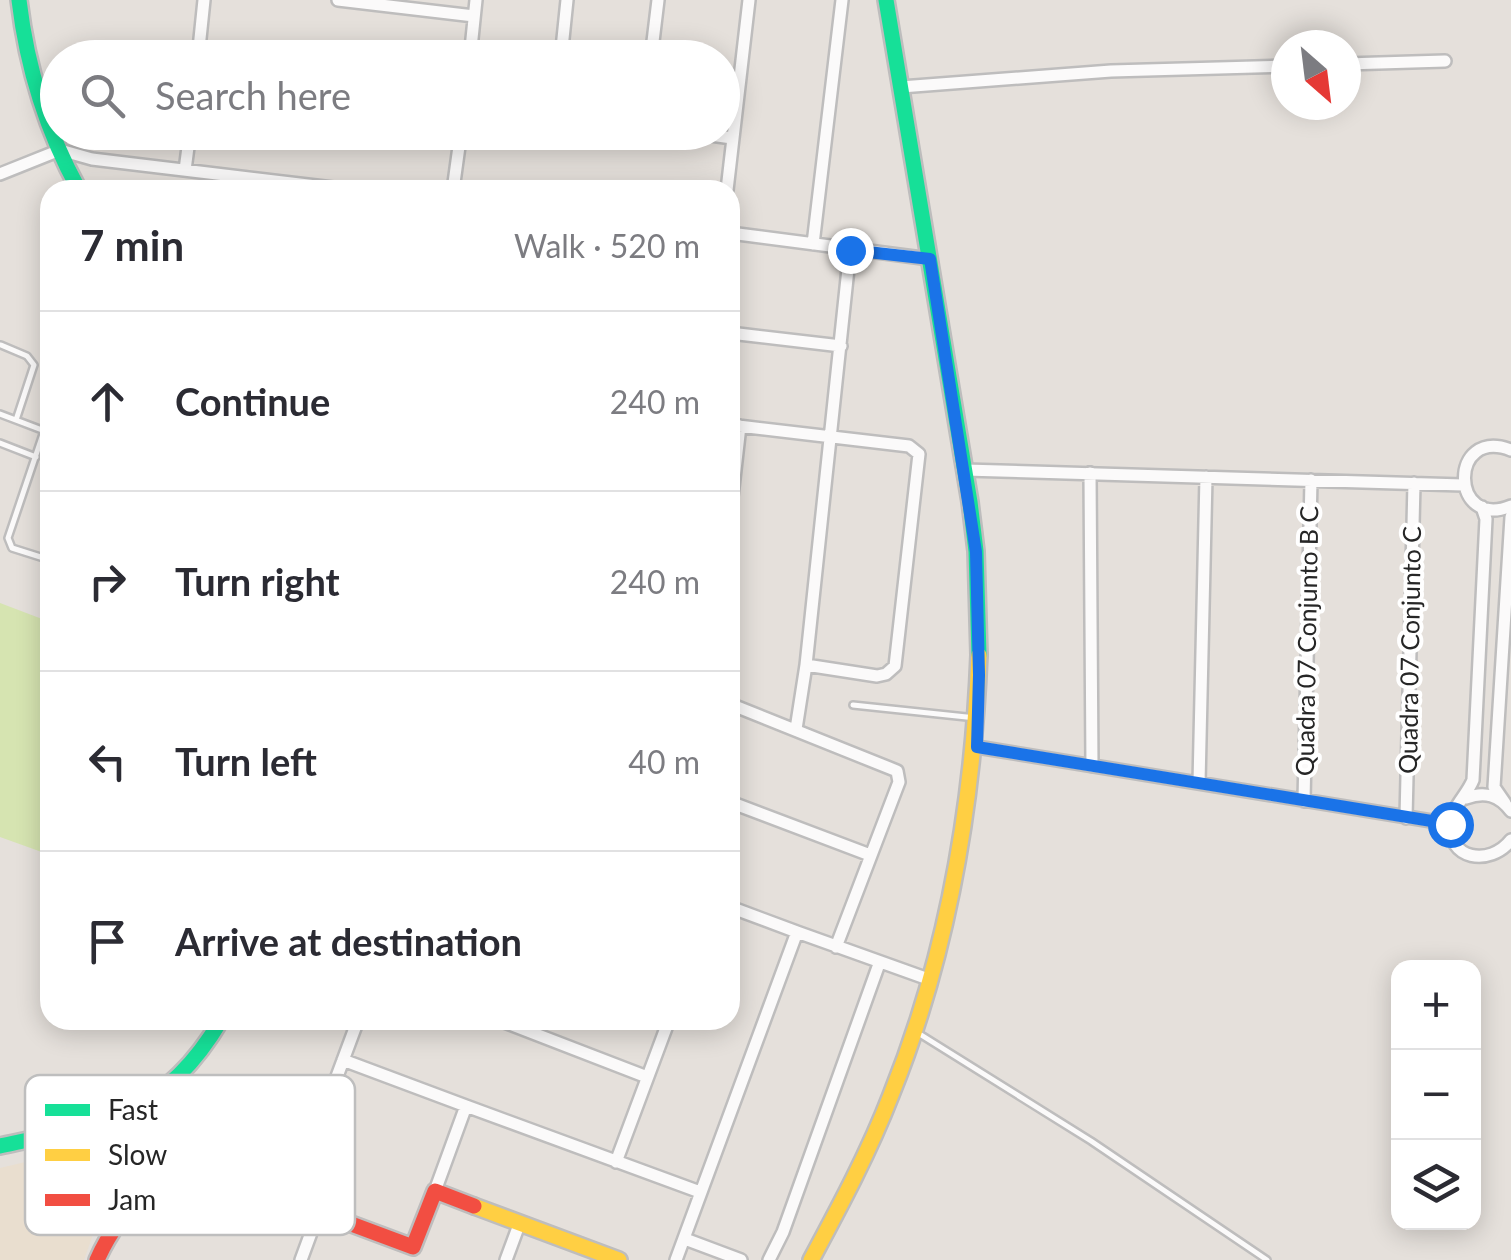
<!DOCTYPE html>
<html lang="en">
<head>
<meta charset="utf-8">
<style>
	body { margin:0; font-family:Lato,sans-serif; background:#f2f2f3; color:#2b2b33 }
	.controls { position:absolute; right:30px; bottom:30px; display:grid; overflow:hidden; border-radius:20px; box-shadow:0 5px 25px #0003 }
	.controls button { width:90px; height:90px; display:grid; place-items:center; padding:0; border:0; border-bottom:2px solid #e1e1e2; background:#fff; color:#2b2b33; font:50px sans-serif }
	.compass { position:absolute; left:1271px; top:30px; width:90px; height:90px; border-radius:50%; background:#fff; box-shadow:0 5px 25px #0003; rotate:152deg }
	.stop { position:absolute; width:30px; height:30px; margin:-22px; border:8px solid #1a73e8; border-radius:50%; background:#fff }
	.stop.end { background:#1a73e8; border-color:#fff; box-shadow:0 2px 10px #0008 }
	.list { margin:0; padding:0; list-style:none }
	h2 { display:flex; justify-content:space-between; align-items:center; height:130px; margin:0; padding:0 40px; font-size:42px }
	h2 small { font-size:32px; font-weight:400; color:#7c7c81 }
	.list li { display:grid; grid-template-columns:65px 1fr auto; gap:30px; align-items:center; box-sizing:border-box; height:180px; padding:0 40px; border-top:2px solid #e1e1e2 }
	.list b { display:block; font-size:38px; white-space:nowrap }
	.list em { font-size:32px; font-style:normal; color:#7c7c81 }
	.icon { flex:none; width:55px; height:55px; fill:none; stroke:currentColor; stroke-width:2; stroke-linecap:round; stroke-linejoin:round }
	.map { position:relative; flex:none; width:1511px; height:1260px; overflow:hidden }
	.search { position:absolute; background:#fff; box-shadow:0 5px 25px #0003; left:40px; top:40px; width:700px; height:110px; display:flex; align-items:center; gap:25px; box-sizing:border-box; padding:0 35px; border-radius:55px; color:#7c7c81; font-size:38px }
	.panel { position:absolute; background:#fff; box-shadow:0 5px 25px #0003; left:40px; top:180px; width:700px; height:850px; border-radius:30px }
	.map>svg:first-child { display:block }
	.education { fill:#e9decf }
	.pitch { fill:#d6e4b1 }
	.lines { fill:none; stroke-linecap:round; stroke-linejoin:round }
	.lane-casing { stroke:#bebdbd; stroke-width:10 }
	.street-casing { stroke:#bebdbd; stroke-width:16 }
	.fast-casing { stroke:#bebdbd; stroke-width:20 }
	.slow-casing { stroke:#bebdbd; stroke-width:20 }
	.jam-casing { stroke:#bebdbd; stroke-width:20 }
	.lane { stroke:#fbfafa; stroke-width:5 }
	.street { stroke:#fbfafa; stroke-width:11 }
	.fast { stroke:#16e098; stroke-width:15 }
	.slow { stroke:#ffcf43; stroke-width:15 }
	.jam { stroke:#f24e42; stroke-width:15 }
	.route { stroke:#1a73e8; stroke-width:12 }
	.labels { text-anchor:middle; stroke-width:8; stroke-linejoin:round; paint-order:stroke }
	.street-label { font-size:25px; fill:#262626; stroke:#fff }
	.key { fill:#fff; stroke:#bebebe; stroke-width:2.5 }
	.key-label { font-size:28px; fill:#262626 }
</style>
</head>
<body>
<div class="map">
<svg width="1511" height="1260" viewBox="0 0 1511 1260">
	<rect width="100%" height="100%" fill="#e5e0db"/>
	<!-- education -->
	<path class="education" d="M59 1154 100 1215 84 1260H0V1168Z"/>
	<!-- pitch -->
	<path class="pitch" d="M0 603 50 622V855L0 837Z"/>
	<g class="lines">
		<defs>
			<path id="lane" d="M1 345 27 356 34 365 16 420
				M0 414 50 433
				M44 431 8 538 12 548 50 560
				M0 443 36 457
				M853 705 976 718
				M918 1033 1091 1141 1267 1260"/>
			<path id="street" d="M338 0 474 16
				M198 58 204 0
				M470 58 476 0
				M561 58 567 0
				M651 58 658 0
				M1346 64 1445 61
				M901 87 1111 71 1286 66
				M689 132 732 138
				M185 170 190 132
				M0 174 60 150 92 159 350 190
				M453 190 461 132
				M727 190 749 0
				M730 233 930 259
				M813 244 842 0
				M730 333 841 346
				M730 425 909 446 919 454 895 666 886 674 877 676 806 665
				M1511 450C1448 426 1450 531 1511 506
				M965 470 1463 485
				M1090 473 1092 766
				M1482 507 1486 519 1473 780C1467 795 1453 806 1451 822 1446 860 1490 867 1511 840
				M730 514 740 426
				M730 704 897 771 899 782 836 947
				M796 729 806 665 850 250
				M977 747 1450 824
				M1199 783 1206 477
				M1466 798C1485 791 1499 795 1511 811
				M1304 801 1311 480
				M730 802 870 855
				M1505 803 1494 787 1511 517
				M1406 818 1414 483
				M730 907 797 932
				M499 1020 647 1077
				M343 1060 466 1106 435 1191
				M466 1106 700 1192
				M616 1162 669 1020
				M291 1200 358 1020
				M685 1239 741 1260
				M301 1260 319 1211
				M506 1260 520 1222
				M676 1260 797 932 931 980
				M769 1260 783 1232 879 964"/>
			<path id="fast" d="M19 0C27 68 46 130 79 190
				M886 0 970 502 976 551 979 655
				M0 1146C102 1124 164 1116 221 1020"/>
			<path id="slow" d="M474 1206 619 1260
				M811 1260C840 1206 869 1152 891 1095 948 954 973 806 979 655"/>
			<path id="jam" d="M97 1260C119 1211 156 1173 212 1172L413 1247 435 1191 474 1206"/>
		</defs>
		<!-- lane casing -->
		<use href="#lane" class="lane-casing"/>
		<!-- street casing -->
		<use href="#street" class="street-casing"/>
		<!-- fast casing -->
		<use href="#fast" class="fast-casing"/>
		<!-- slow casing -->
		<use href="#slow" class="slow-casing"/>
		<!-- jam casing -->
		<use href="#jam" class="jam-casing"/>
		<!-- lane -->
		<use href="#lane" class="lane"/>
		<!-- street -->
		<use href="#street" class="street"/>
		<!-- fast -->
		<use href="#fast" class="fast"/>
		<!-- slow -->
		<use href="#slow" class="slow"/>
		<!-- jam -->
		<use href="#jam" class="jam"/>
	</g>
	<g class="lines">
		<!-- route -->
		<path class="route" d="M850 250 930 259 976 552 979 675 977 747 1450 824"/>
	</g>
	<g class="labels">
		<!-- street labels -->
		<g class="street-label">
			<text transform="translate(1307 641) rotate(-89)" y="9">Quadra 07 Conjunto B C</text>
			<text transform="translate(1410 650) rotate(-89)" y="9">Quadra 07 Conjunto C</text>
		</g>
	</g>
	<!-- legend -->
	<rect x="25" y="1075" width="330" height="160" rx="15" class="key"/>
	<rect x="45" y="1104" width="45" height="12" fill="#16e098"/>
	<rect x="45" y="1149" width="45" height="12" fill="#ffcf43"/>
	<rect x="45" y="1194" width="45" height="12" fill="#f24e42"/>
	<g class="key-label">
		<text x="108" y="1120">Fast</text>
		<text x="108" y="1165">Slow</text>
		<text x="108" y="1210">Jam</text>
	</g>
</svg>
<div class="controls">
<button>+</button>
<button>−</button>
<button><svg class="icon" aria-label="layers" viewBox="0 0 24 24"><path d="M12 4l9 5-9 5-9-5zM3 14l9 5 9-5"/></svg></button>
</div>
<svg class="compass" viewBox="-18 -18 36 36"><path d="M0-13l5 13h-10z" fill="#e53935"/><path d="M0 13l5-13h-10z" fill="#7c7c81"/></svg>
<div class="stop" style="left:1450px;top:824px"></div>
<div class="stop end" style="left:850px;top:250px"></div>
<div class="search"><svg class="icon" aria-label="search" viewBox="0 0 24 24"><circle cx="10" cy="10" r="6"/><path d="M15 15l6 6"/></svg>Search here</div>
<section class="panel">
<h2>7 min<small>Walk · 520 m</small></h2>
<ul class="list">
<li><svg class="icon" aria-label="ahead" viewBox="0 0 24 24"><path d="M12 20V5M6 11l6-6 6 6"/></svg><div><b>Continue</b></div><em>240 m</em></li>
<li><svg class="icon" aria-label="right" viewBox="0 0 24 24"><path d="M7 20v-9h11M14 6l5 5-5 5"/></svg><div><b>Turn right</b></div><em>240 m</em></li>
<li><svg class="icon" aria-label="left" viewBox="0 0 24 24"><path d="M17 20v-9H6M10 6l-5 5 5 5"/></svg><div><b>Turn left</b></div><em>40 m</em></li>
<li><svg class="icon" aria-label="arrive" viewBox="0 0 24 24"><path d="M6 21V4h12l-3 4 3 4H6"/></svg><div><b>Arrive at destination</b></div></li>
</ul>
</section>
</div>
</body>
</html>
